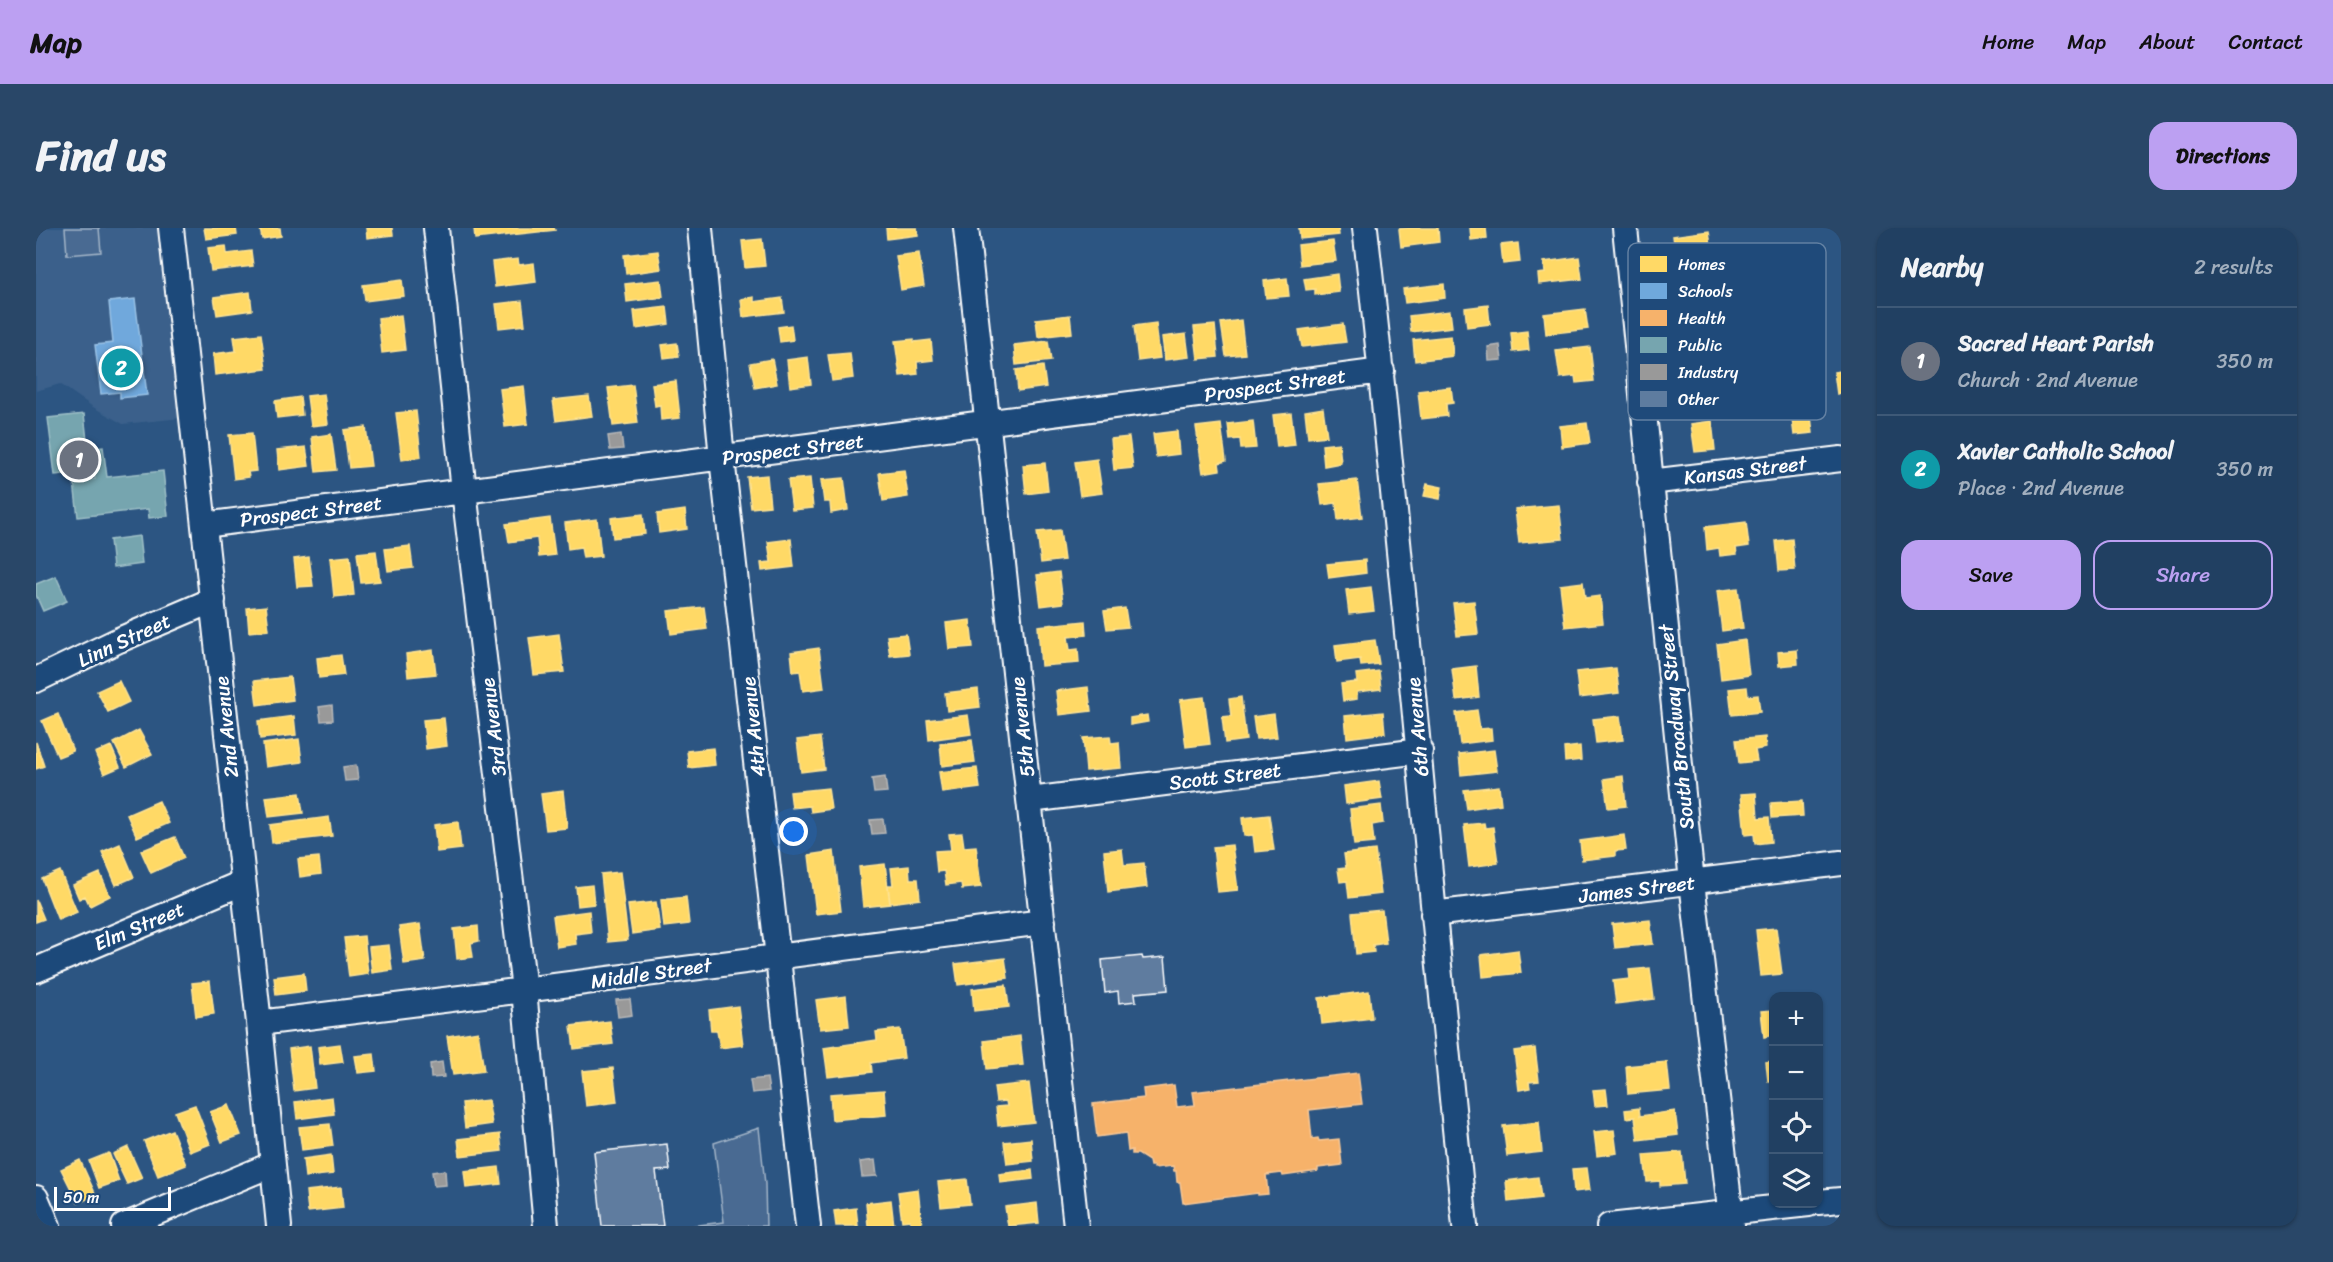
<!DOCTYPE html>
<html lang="en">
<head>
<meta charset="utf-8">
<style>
	body { margin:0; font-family:Sriracha,sans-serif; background:#294768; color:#f1f3f6 }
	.controls { position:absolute; right:18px; bottom:18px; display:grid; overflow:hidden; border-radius:12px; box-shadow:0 2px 4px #0004 }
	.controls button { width:54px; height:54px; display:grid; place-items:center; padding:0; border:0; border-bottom:2px solid #3e5977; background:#214062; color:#f1f3f6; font:30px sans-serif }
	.scale { position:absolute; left:18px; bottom:15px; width:117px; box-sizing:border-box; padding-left:6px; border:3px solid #fff; border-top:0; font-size:16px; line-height:21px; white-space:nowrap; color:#fff; -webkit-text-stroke:4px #1f4a7a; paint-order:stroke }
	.you { position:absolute; left:758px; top:604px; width:21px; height:21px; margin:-15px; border:4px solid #fff; border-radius:50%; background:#1a73e8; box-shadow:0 0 0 9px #1a73e833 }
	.badge { display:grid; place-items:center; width:39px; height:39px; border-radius:50%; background:#bca0f2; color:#fff; font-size:20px; font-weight:700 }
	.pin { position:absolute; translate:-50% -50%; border:3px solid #fff; box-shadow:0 2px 6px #0006 }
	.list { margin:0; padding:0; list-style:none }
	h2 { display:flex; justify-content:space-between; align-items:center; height:78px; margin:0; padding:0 24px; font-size:26px }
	h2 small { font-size:20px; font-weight:400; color:#a2afbe }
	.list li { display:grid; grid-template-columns:39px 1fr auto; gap:18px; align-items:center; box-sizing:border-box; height:108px; padding:0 24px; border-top:2px solid #3e5977 }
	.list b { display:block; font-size:22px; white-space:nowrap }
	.list p { margin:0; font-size:20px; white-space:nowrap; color:#a2afbe }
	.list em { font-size:20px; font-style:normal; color:#a2afbe }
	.actions { display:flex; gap:12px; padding:18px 24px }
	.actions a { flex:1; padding:14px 0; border:2px solid #bca0f2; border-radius:18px; text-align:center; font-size:21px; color:#bca0f2 }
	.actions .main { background:#bca0f2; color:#111 }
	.icon { flex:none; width:33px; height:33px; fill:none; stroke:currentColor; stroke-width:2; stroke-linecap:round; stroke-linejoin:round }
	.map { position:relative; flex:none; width:1805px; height:998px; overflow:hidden; border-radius:18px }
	header { display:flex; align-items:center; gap:36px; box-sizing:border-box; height:84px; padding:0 30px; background:#bca0f2; color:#111 }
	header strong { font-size:28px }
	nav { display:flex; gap:33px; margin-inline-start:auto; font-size:21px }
	.intro { display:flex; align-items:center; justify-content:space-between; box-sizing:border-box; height:144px; padding:0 36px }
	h1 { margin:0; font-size:42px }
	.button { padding:15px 27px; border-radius:18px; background:#bca0f2; color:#111; font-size:21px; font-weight:700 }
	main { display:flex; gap:36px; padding:0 36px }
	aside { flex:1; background:#214062; border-radius:18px; box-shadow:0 2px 4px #0004 }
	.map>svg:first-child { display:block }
	.built { fill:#3b618b }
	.green { fill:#486b92; stroke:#a4b5c8; stroke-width:1.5 }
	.homes { fill:#ffd966; stroke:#ffe494; stroke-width:1.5 }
	.schools { fill:#6fa8dc; stroke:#9ac2e6; stroke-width:1.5 }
	.health { fill:#f6b26b; stroke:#f9c997; stroke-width:1.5 }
	.public { fill:#76a5af; stroke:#9fc0c7; stroke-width:1.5 }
	.industry { fill:#999; stroke:#b8b8b8; stroke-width:1.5 }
	.building { fill:#5e7c9f; stroke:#fff; stroke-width:1.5 }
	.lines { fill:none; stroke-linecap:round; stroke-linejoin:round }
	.minor-casing { stroke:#fff; stroke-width:28 }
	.minor { stroke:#1f4a7a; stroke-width:24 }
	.labels { text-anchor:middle; stroke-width:6; stroke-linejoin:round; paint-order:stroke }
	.street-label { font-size:20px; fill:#fff; stroke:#1f4a7a }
	.key { fill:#1f4a7a; stroke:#6280a2; stroke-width:1.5 }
	.key-label { font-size:16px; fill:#fff }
</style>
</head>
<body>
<header>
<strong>Map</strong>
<nav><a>Home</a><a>Map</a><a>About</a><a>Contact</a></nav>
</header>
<div class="intro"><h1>Find us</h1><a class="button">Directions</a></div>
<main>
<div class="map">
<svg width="1805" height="998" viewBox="0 0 1805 998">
	<rect width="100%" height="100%" fill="#2c5582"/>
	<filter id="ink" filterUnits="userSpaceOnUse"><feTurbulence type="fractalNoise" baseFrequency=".0167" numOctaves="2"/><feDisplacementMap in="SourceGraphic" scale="12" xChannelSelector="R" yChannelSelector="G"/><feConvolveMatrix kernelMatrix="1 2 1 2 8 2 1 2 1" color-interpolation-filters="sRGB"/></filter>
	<g filter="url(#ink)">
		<!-- built -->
		<path class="built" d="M0 0H135L156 189 87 196 57 179 24 156 0 163Z"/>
		<!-- green -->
		<path class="green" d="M29 0H63L65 24 31 27Z
			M723 900 729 956 730 998H654L688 994 678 915Z"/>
		<!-- homes -->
		<path class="homes" d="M168 0H200L201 7 170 11Z
			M224 0H244L245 8 226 11Z
			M330 0H356L357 7 331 10Z
			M438 0H518L519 2 439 11Z
			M850 0H881L882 7 851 11Z
			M1263 0H1302L1303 7 1264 11Z
			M1372 0H1402L1403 14 1365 19 1363 1Z
			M1434 0H1450L1451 10 1435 12Z
			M1673 3 1675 18 1639 23 1637 8Z
			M726 11 729 38 709 40 706 13Z
			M1297 13 1300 33 1264 37 1262 17Z
			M1482 15 1484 34 1467 36 1465 17Z
			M190 18 191 26 215 23 217 38 175 43 172 20Z
			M622 23 625 41 590 46 588 27Z
			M883 25 888 58 865 62 860 28Z
			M1543 29 1546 51 1503 56 1502 46 1509 45 1508 34Z
			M482 31 483 37 498 35 500 54 459 59 456 34Z
			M1301 46 1303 64 1279 67V61L1270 62 1268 51Z
			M1251 50 1253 68 1230 70 1228 53Z
			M366 52 368 68 329 73 327 57Z
			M625 52 627 69 591 74 589 56Z
			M1408 56 1409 70 1369 75 1367 61Z
			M214 64 216 82 181 87 178 69Z
			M718 69V74L746 70 748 84 707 89 705 71Z
			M486 73 489 97 463 100 460 76Z
			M1452 77 1454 96 1431 99 1429 80Z
			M631 79 633 96 600 101 598 83Z
			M1549 81 1552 101 1510 106 1508 86Z
			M1414 83 1416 99 1375 104 1373 88Z
			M365 87 369 122 346 125 342 90Z
			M1034 87 1036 105 1002 109 1000 91Z
			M1205 92 1209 126 1190 128 1185 95Z
			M1120 95 1124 130 1102 133 1098 98Z
			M1307 96 1310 114 1266 119 1263 102Z
			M755 97 757 112 744 114 742 99Z
			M1179 97 1182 129 1162 131 1158 99Z
			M1491 103 1493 122 1477 124 1475 105Z
			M225 106 230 141 179 147 177 126 200 123 198 109Z
			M1150 106 1153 129 1129 132 1126 109Z
			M1415 108 1417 128 1379 133 1377 112Z
			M878 111V114L895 112 897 132 881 134 882 146 864 148 859 113Z
			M1012 113 1015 133 980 137 978 117Z
			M641 115 643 128 628 130 626 117Z
			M1554 119 1558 153 1540 155 1539 148 1524 150 1520 123Z
			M814 125 817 150 796 153 792 127Z
			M772 129 775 156 754 159 751 132Z
			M736 131 741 156 719 160 714 135Z
			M1007 138 1010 159 982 163 980 142Z
			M1805 143V165L1801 166 1798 144Z
			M640 153 644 190 625 192 624 177 619 178 616 156Z
			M597 157 602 195 577 198 572 160Z
			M488 158 492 196 469 199 464 161Z
			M1415 159 1417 175 1410 176 1411 188 1385 191 1382 163Z
			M288 166 292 196 275 198 271 168Z
			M553 168 556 188 520 193 517 172Z
			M264 169 266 187 241 190 239 173Z
			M1287 180 1291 208 1272 210 1269 183Z
			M1774 180 1777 205 1758 207 1755 183Z
			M380 183 385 229 366 232 360 185Z
			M1255 185 1259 217 1241 219 1237 187Z
			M1217 193 1220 220 1205 221 1204 211 1194 212 1192 196Z
			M1676 193 1679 222 1659 224 1655 196Z
			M1551 195 1554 215 1526 219 1524 198Z
			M1185 196 1190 233 1183 235 1184 242 1167 245 1160 199Z
			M330 199 335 238 313 240 308 202Z
			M1141 203 1143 226 1120 229 1117 206Z
			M216 205 220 243 212 244 213 249 198 251 193 207Z
			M295 206 300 242 280 244 276 209Z
			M1093 209 1097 240 1078 242 1075 211Z
			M1303 215 1305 235 1288 238 1286 217Z
			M270 219 273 238 243 242 241 222Z
			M1061 231 1066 265 1044 268 1039 234Z
			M1009 235 1012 263 990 266 987 237Z
			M868 242 872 269 847 273 843 245Z
			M731 247 734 278 715 280 711 249Z
			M774 250 777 280 756 282 752 252Z
			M808 250 812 282 795 285 794 274H788L785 252Z
			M1321 252 1326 289 1302 292 1300 275 1286 277 1283 256Z
			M1391 256 1406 259 1404 271 1388 268Z
			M1523 277 1527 311 1483 315 1479 281Z
			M649 282 651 301 623 305 621 286Z
			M607 286 609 306 577 310 575 290Z
			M514 290 519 327 503 329 501 310 473 314 470 296Z
			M561 291 565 328 547 330 545 319 532 321 529 295Z
			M1710 294 1713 318 1700 320 1701 326 1684 328 1683 320 1671 322 1669 299Z
			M1024 302 1028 332 1005 335 1001 304Z
			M755 311 758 339 726 343 725 335 735 334 732 314Z
			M1756 311 1759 342 1743 343 1740 313Z
			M374 318 377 340 352 343 349 321Z
			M340 323 344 353 325 355 321 325Z
			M314 328 318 367 298 369 294 330Z
			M273 329 277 358 261 359 258 331Z
			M1329 332 1330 345 1293 350 1291 336Z
			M1023 344 1027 375 1005 378 1001 347Z
			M1547 354 1549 370 1564 368 1567 395 1529 399 1524 357Z
			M1335 359 1338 383 1313 386 1310 362Z
			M1702 360 1707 400 1686 403 1681 363Z
			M1438 373 1442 406 1421 408 1417 375Z
			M230 378 233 402 213 404 211 380Z
			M668 379 671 401 635 406 632 383Z
			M1089 380 1092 399 1071 401 1068 383Z
			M934 392 937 419 913 421 910 395Z
			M1049 393 1050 407 1032 409 1034 422 1042 421 1043 435 1005 438 1002 398Z
			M523 406 528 444 498 447 493 410Z
			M870 406 873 426 854 428 851 408Z
			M1339 412 1343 436 1325 438 1324 431 1301 434 1299 417Z
			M1709 412 1713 447 1685 451 1681 416Z
			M783 420 788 460 767 463 764 443 757 444 755 424Z
			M397 422 400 446 372 449 370 426Z
			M1761 422 1762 436 1743 438 1742 424Z
			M305 427 308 447 283 450 281 430Z
			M1440 438 1443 469 1420 472 1416 441Z
			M1580 440 1583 465 1543 470 1540 444Z
			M1343 443 1345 461 1321 464V471L1307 473 1305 456 1321 454 1320 446Z
			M254 449 257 472 221 477 218 453Z
			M83 453 93 474 72 484 61 463Z
			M1052 459 1055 483 1023 487 1020 463Z
			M1711 459 1712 468 1722 467 1724 484 1696 487 1693 461Z
			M942 461 944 479 911 483 909 465Z
			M1168 469 1174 516 1150 519 1144 472Z
			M1205 469 1210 512 1189 515 1186 489 1195 488 1193 471Z
			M1441 482 1444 501 1455 500 1456 512 1424 516 1420 485Z
			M1347 484 1349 505 1311 510 1309 488Z
			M22 486 37 523 22 529 6 493Z
			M1238 486 1241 509 1220 511 1217 489Z
			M932 487 935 506 893 512 891 492Z
			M1111 487 1112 494 1094 497V490Z
			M258 488 260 507 224 511 222 493Z
			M1584 488 1587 512 1560 515 1557 491Z
			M408 490 411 518 390 521 387 492Z
			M103 502 116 526 90 539 78 515Z
			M1074 508 1075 515 1083 514 1085 540 1050 543 1047 510Z
			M784 509 788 541 765 544 761 512Z
			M1729 509 1730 520 1719 522 1721 533 1703 535 1700 512Z
			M263 511 266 534 230 539 227 516Z
			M936 512 939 534 906 538 904 516Z
			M0 514 8 538 0 541Z
			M75 518 84 539 68 546 59 525Z
			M1544 518 1545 532 1529 534 1528 520Z
			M677 520 679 537 653 540 651 523Z
			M1458 522 1461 543 1425 547 1423 526Z
			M941 540 944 560 906 565 903 544Z
			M1587 548 1590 578 1572 580 1568 551Z
			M1343 553 1346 571 1310 576 1308 558Z
			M1463 558 1465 576 1431 581 1428 562Z
			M792 560 795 581 775 584 774 578 756 580 754 564Z
			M527 563 531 600 510 602 505 566Z
			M264 565 267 585 233 589 230 569Z
			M1720 565 1722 590 1733 589 1735 614 1719 616 1718 606 1709 607 1705 566Z
			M123 573 133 595 101 609 91 587Z
			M1766 573 1767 588 1736 590 1735 575Z
			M1345 577 1347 595 1336 597 1338 615 1318 617 1314 581Z
			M1233 587 1238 622 1219 624 1217 607 1208 608 1206 590Z
			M293 589 296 608 236 615 234 597Z
			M422 594 425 621 401 624 398 597Z
			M1448 595 1449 600 1457 599 1462 635 1433 639 1428 597Z
			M926 605 928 619 940 618 945 659 926 661 925 655 910 657 908 643 901 644 899 623 915 622 913 606Z
			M1588 607 1590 622 1579 623V628L1546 632 1544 613Z
			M139 609 148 630 115 645 105 623Z
			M84 616 98 649 80 657 66 624Z
			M1196 617 1202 662 1182 664 1177 619Z
			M1086 621 1088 637 1108 635 1111 659 1072 664 1068 623Z
			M1339 622 1345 666 1313 670 1311 653 1304 654 1302 641 1310 640 1308 626Z
			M798 623 805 683 780 686 773 627Z
			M283 629 285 646 264 649 262 631Z
			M849 636 854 676 827 679 823 639Z
			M873 638 874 651H882L884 671 854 675 852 657H857L855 640Z
			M24 643 41 684 22 692 6 651Z
			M584 644 592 712 572 714 565 646Z
			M64 645 74 668 54 678 49 668 43 671 37 657Z
			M556 657 558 676 542 678 540 659Z
			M650 669 653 696 628 699 625 672Z
			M0 672 8 691 0 694Z
			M620 674 624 702 596 706 592 677Z
			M1346 682 1350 715 1337 717 1338 724 1320 726 1316 685Z
			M553 683 555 704 539 706 540 716 521 719 517 688Z
			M1614 692 1617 716 1579 720 1576 696Z
			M384 696 389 733 368 736 363 699Z
			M442 698 443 713 435 715 437 729 421 731 418 701Z
			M1740 700 1746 746 1725 748 1720 702Z
			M328 708 332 746 313 749 308 710Z
			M353 717 356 742 336 745 333 719Z
			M1482 722 1485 745 1447 749 1445 727Z
			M969 730 972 750 922 757 919 736Z
			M1614 740 1618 771 1580 776 1577 753 1594 751 1593 742Z
			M268 745 270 763 240 767 238 749Z
			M174 753 178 786 160 789 156 755Z
			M970 757 973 779 938 783 936 761Z
			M1333 763 1336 790 1286 796 1283 770Z
			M810 768 813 798 784 801 780 772Z
			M702 778 707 817 684 820 681 803H675L673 782Z
			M1738 782V807L1728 809 1725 783Z
			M574 793 577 816 538 821 535 798Z
			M864 801 868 830 835 835 836 844 792 849 788 820 841 812 840 804Z
			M442 803 448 843 417 847 411 808Z
			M984 808 987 837 951 841 948 813Z
			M304 816 307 834 284 837 282 819Z
			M274 818 279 860 258 863 253 821Z
			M1499 820 1503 853 1493 854 1494 860 1483 862 1478 823Z
			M338 826 340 843 322 845 319 828Z
			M1738 833V853H1732L1730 834Z
			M1631 834 1634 862 1592 866 1590 838Z
			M577 840 581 874 550 878 546 843Z
			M993 855 998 894 962 898 960 879 971 878 970 873 960 874 958 859Z
			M1570 861 1572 877 1559 878 1557 862Z
			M848 862 850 887 796 892 794 866Z
			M296 869 298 886 261 891 259 874Z
			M452 872 456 896 429 900 426 875Z
			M159 877 174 916 154 924 139 884Z
			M193 877 205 907 186 914 174 884Z
			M1603 880 1604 888 1639 883 1642 907 1602 912 1599 889 1590 890 1589 882Z
			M1503 894 1506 924 1471 928 1467 898Z
			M294 896 297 918 266 922 263 899Z
			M136 902 150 937 122 948 108 913Z
			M1578 902 1581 925 1561 928 1558 904Z
			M464 906 466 923 424 928 422 911Z
			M995 911 997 933 971 936 968 914Z
			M92 919 106 950 91 956 77 926Z
			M1646 924 1649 956 1624 958V953L1611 954 1608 927Z
			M73 925 83 953 63 960 53 933Z
			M295 927 297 946 269 949 267 931Z
			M44 932 60 967 42 975 25 941Z
			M463 939 465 956 430 960 428 943Z
			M1551 940 1554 962 1538 964 1536 941Z
			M996 942 997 951 964 955 963 946Z
			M1502 949 1505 970 1472 974 1470 953Z
			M931 951 934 976 905 979 902 954Z
			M305 959 307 980 272 984 270 963Z
			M882 961 886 998H874V992L866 993 862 964Z
			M855 972 858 998H832L830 975Z
			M1001 975 1003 995 972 998 969 979Z
			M820 980 822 998H800L798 983Z"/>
		<!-- schools -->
		<path class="schools" d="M99 71 111 167 84 170V164L65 166 59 117 77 115 73 74Z"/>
		<!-- health -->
		<path class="health" d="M1322 845 1326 876 1273 882 1276 911 1282 910 1283 913 1303 911 1306 937 1282 940V943L1247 948 1246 945 1230 947 1232 966 1222 967V965L1147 975 1144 954H1141L1140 943H1138L1137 938 1118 940V938H1114L1113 933 1102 926H1096V922L1092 923 1090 905 1061 909 1057 876 1108 870 1107 861 1138 857 1141 879 1159 877 1157 864Z"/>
		<!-- public -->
		<path class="public" d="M48 186 52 221 67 219 71 249 127 243 132 288 113 290 112 281 42 289 38 254 59 251 58 243 19 247 12 190Z
			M103 308 106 336 77 340 74 312Z
			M20 348 31 373 7 383 0 367V356Z"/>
		<!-- industry -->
		<path class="industry" d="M1464 117 1466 132 1453 133 1452 119Z
			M585 206 587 221 574 222 572 208Z
			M296 477 297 492 285 493 283 479Z
			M320 537 322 552 309 553 307 539Z
			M849 549 851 564 838 565 836 551Z
			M847 591 849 605 836 606 834 592Z
			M594 771 596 787 582 789 580 772Z
			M406 834 408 849 395 850 394 836Z
			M731 850 733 863 716 865 714 852Z
			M839 932 841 948 826 949 824 934Z
			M409 942 410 957 398 958 396 944Z"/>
		<!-- building -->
		<path class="building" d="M1106 728 1107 731 1129 729 1132 762 1099 765 1100 773 1083 775 1082 763 1069 765 1066 732Z
			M631 916 634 942 620 943 627 998H566L558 924Z"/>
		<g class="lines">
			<defs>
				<path id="minor" d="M135 0 223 795 243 998
					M400 0 428 263 488 762 510 998
					M664 0 686 230 772 998
					M930 0 1040 998
					M1329 0C1367 332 1394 665 1429 998
					M1589 0 1656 654 1696 998
					M1614 254 1805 231
					M168 297 1346 143
					M0 452 83 412 177 372
					M994 572 1384 523
					M1397 686 1805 635
					M0 742 206 655
					M223 795 488 762 1007 694
					M0 970 12 998
					M1782 974 1805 972
					M88 998 235 937
					M1573 998 1773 976"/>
			</defs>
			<!-- minor casing -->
			<use href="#minor" class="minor-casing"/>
			<!-- minor -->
			<use href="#minor" class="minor"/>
		</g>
	</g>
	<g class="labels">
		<!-- street labels -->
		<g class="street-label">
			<text transform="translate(1239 157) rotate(-8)" y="7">Prospect Street</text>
			<text transform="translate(757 221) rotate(-7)" y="7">Prospect Street</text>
			<text transform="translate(1709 242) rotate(-7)" y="7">Kansas Street</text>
			<text transform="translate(275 283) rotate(-7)" y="7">Prospect Street</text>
			<text transform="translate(88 412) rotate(-25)" y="7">Linn Street</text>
			<text transform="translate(190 499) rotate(-96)" y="7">2nd Avenue</text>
			<text transform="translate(457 499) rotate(-97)" y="7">3rd Avenue</text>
			<text transform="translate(717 499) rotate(-96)" y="7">4th Avenue</text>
			<text transform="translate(986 499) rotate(-96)" y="7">5th Avenue</text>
			<text transform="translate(1381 499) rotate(-95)" y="7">6th Avenue</text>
			<text transform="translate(1640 499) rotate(-96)" y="7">South Broadway Street</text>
			<text transform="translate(1189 548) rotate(-7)" y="7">Scott Street</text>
			<text transform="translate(1601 661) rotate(-7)" y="7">James Street</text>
			<text transform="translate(103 698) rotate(-23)" y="7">Elm Street</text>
			<text transform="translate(615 745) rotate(-8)" y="7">Middle Street</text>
		</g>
	</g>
	<!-- legend -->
	<rect x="1592" y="15" width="198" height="177" rx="9" class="key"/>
	<rect x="1604" y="28" width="27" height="16" fill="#ffd966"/>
	<rect x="1604" y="55" width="27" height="16" fill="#6fa8dc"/>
	<rect x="1604" y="82" width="27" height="16" fill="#f6b26b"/>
	<rect x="1604" y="109" width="27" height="16" fill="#76a5af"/>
	<rect x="1604" y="136" width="27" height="16" fill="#999"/>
	<rect x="1604" y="163" width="27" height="16" fill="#5e7c9f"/>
	<g class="key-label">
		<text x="1642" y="42">Homes</text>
		<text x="1642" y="69">Schools</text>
		<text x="1642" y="96">Health</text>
		<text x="1642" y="123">Public</text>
		<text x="1642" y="150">Industry</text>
		<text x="1642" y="177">Other</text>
	</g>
</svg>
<div class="controls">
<button>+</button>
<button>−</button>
<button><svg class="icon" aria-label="locate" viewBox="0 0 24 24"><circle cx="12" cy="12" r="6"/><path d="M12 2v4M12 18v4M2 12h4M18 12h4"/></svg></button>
<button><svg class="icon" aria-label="layers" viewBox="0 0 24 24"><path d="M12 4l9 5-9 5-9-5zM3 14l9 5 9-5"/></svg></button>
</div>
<div class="scale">50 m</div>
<div class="you"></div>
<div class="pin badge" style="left:43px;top:232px;background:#6b7280">1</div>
<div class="pin badge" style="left:85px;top:140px;background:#0f9aa8">2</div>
</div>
<aside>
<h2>Nearby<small>2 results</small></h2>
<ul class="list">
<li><span class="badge" style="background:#6b7280">1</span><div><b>Sacred Heart Parish</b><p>Church · 2nd Avenue</p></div><em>350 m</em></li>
<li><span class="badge" style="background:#0f9aa8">2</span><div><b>Xavier Catholic School</b><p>Place · 2nd Avenue</p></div><em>350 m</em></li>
</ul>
<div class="actions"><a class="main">Save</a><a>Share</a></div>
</aside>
</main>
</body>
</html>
